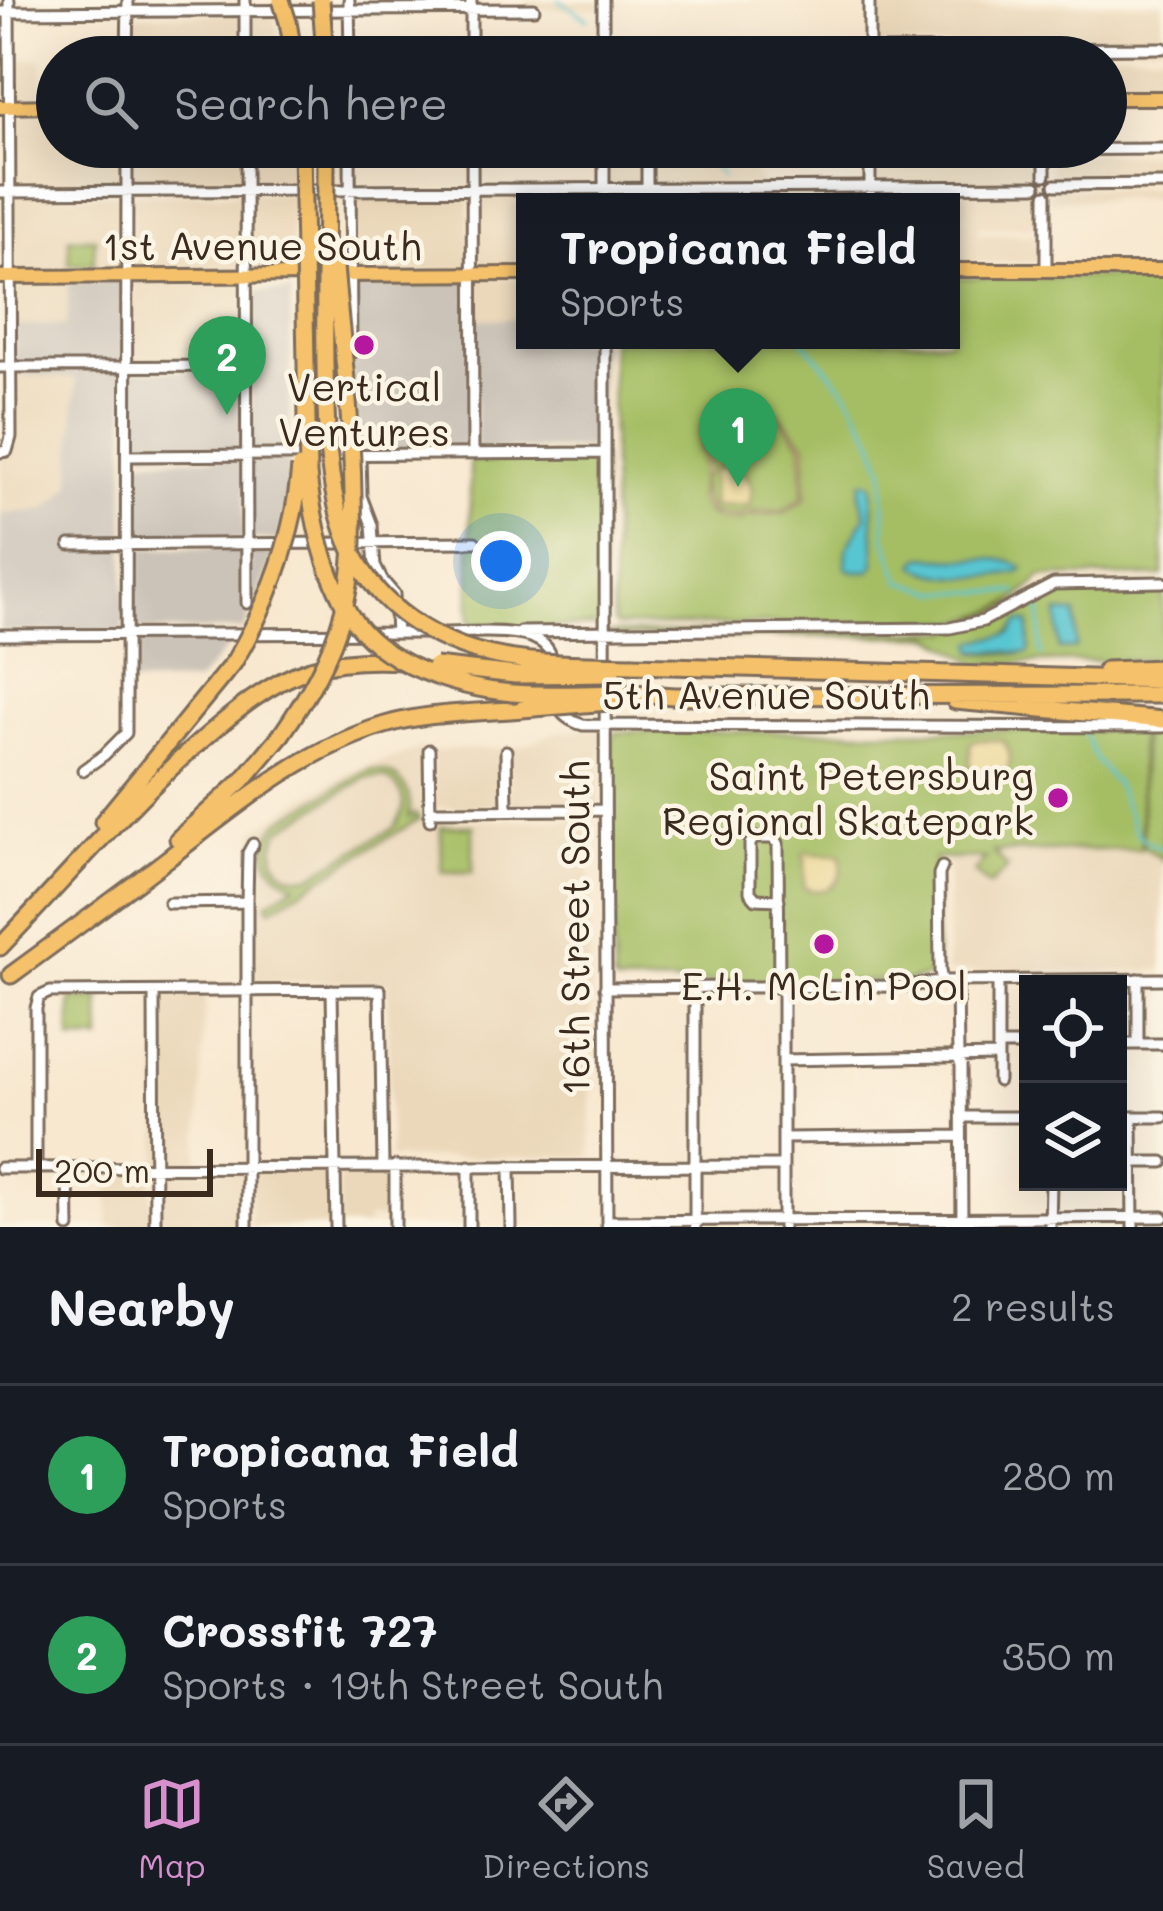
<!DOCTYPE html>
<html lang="en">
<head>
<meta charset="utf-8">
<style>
	body { margin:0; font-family:Mali,sans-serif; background:#20242c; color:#f1f3f6 }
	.controls { position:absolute; right:36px; bottom:36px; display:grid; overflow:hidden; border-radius:0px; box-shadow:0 12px 48px #0002 }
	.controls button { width:108px; height:108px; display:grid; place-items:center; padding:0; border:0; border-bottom:3px solid #363941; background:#171b24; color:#f1f3f6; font:60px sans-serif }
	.scale { position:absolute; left:36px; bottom:30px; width:177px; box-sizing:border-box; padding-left:12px; border:6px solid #3b2a1e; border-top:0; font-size:33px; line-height:42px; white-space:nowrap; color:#3b2a1e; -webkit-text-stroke:9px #fcf5e5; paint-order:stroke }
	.you { position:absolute; left:501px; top:561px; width:42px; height:42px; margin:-30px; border:9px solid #fff; border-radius:50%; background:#1a73e8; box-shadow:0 0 0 18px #1a73e833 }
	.badge { display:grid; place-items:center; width:78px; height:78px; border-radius:50%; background:#d690ce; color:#fff; font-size:39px; font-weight:700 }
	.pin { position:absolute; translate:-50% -99px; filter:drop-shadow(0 3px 6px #0008) }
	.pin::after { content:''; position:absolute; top:63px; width:42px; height:36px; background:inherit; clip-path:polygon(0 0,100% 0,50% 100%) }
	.popup { position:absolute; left:516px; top:193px; width:444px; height:156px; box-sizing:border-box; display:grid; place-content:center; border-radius:0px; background:#171b24; filter:drop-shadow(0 3px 9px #0005); font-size:39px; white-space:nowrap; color:#9ea1a6 }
	.popup b { font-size:45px; color:#f1f3f6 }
	.popup::after { content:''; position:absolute; left:50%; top:100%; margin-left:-24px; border:24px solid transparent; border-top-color:#171b24 }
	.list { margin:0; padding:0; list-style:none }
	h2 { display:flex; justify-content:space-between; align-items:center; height:156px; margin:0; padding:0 48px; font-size:51px }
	h2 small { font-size:39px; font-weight:400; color:#9ea1a6 }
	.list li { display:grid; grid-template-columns:78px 1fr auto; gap:36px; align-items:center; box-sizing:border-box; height:180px; padding:0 48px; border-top:3px solid #363941 }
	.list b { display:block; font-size:45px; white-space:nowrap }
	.list p { margin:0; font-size:39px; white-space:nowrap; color:#9ea1a6 }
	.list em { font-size:39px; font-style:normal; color:#9ea1a6 }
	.icon { flex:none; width:66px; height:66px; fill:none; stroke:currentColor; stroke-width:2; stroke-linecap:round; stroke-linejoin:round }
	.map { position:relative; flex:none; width:1163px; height:1227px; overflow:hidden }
	.search { position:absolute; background:#171b24; box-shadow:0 12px 48px #0002; left:36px; right:36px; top:36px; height:132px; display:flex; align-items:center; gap:30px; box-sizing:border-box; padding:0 42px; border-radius:66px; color:#9ea1a6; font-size:45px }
	.sheet { height:516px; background:#171b24 }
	nav { display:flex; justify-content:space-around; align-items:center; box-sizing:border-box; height:168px; border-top:3px solid #363941; background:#171b24; font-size:33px; color:#9ea1a6 }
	nav a { display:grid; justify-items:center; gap:6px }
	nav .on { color:#d690ce }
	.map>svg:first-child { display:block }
	.built { fill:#ebd8ba; fill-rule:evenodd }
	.industrial { fill:#cbc3b8 }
	.green { fill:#a5be64; stroke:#707441; stroke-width:3; fill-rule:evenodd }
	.sand { fill:#eeda9e; stroke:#94825e; stroke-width:3; fill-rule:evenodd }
	.water { fill:#59c6d1; stroke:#4a7878; stroke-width:3 }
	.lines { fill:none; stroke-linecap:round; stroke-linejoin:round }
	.stream { stroke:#59c6d1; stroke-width:3 }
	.minor-casing { stroke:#7d6c5c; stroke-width:15 }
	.major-casing { stroke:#7d6c5c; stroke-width:18 }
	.highway-casing { stroke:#7d6c5c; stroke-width:21 }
	.minor { stroke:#fff; stroke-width:9 }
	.major { stroke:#f5c16b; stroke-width:12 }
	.highway { stroke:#f5c16b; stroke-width:15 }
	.highway-bridge-casing { stroke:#7d6c5c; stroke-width:21; stroke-linecap:butt }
	.highway-bridge { stroke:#f5c16b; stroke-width:15 }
	.poi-dot { fill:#b5179e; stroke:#fcf5e5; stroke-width:4.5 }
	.labels { text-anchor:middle; stroke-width:9; stroke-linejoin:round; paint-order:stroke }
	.street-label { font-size:39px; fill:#3b2a1e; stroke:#fcf5e5 }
	.poi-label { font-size:39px; fill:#3b2a1e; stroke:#fcf5e5 }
</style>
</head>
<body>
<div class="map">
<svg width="1163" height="1227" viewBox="0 0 1163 1227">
	<rect width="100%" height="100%" fill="#fcf5e5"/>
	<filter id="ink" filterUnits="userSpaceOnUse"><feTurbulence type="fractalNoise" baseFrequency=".00833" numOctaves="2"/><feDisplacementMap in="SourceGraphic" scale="24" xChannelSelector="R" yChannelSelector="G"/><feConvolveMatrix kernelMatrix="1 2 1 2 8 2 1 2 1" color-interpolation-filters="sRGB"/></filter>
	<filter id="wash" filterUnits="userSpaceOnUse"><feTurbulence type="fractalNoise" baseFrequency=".004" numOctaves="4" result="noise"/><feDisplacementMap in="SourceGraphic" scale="48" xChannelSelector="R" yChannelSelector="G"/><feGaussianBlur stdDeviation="2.7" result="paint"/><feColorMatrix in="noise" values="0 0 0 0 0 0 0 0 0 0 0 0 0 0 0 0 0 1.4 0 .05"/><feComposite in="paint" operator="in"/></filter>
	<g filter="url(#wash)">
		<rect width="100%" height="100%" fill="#f8e8d0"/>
		<!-- built -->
		<path class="built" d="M526 0H600V9H537L527 6Z
			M1163 3V45L872 46V9Z
			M242 14V57H130L131 15Z
			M248 14H274L281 57H248Z
			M1163 52V92L1106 94V57H1048V53Z
			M43 59 42 103H13V60Z
			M13 110H57V147H124L125 188 12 189Z
			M130 147H243V188H131Z
			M249 147H292V187H249Z
			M607 147H644V185L607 186Z
			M650 147H737L762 185H650Z
			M1039 153 1040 173 1032 182 877 183 876 155Z
			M1050 154H1163V180L1057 181 1051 173Z
			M1057 188H1163V198L1048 200Z
			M1033 190 1040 199 1041 227H978V233L1040 234 1041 262 951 263V202H875V195L879 191Z
			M469 193V271L354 272V194Z
			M243 194V272L132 273 131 195Z
			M249 194H292L291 272H249Z
			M125 195 126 273H12L11 196ZM69 235H94L97 238V265L95 268H69L67 265V238Z
			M766 195H867V202H772Z
			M594 196V202H525V270H485L478 267 476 198Z
			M477 278H525V319H478Z
			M243 279 244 363H132L134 280Z
			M12 280H126L14 364Z
			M14 375 76 377 72 485 47 509 0 515V456L10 453 13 447Z
			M582 729 601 730 600 807H510L509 747 523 746 559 731Z
			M424 747 425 821 589 820 591 1156 390 1158 388 982H255L254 831 300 800 346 774Z
			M503 748V807L433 808V752L452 749Z
			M1141 849 1163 863V970L947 972 948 859 984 858 992 852Z
			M185 995 205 997 198 1164H158L157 996Z
			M244 1170V1227H158L157 1171Z
			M250 1170H332L333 1227H250Z
			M339 1170H392V1218H367V1227H339Z
			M110 1171H151L152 1227H108Z"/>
		<!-- industrial -->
		<path class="industrial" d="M354 278H469L470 450 359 451 349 357 355 356Z
			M475 278 478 319H525V340H602V449L476 450Z
			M126 280V363L14 364 15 326 67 325 69 282Z
			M251 291H291L289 451H250Z
			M244 369V451L131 452 132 371Z
			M14 370H126L124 631 0 632V515L47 509 72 485 76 378 14 375Z
			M244 458V540L130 541 131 459Z
			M250 458H289V495L279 540H250Z
			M244 547 243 606 249 607 250 547H278L244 630 130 631V548Z
			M237 637 197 682 130 684V638Z"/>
		<!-- green -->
		<path class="green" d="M69 238H95L94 265H69Z
			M1163 276V576L1041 577C1021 602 985 616 955 622L617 626 613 623 611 340H951V278Z
			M602 456 603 626 470 630V460Z
			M1163 586V659L978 664 932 636 609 637V633L951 631 1055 587ZM1019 623 1020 654 977 653C991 642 1011 636 1019 623Z
			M1139 730 1141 849 993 852 1008 868 989 886 974 872 986 858 935 859 936 975 908 981 618 984 614 981 612 743 616 732Z
			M1142 730H1163V860L1143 847Z
			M371 770C399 770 414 790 409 817L416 814 419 819 270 909 267 903 296 884C266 874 256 847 279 822L360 774ZM384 777C406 789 410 810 392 829L310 876C278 880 266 857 280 830L365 778Z
			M473 826V872H442L441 827Z
			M71 999H100L101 1040H71Z"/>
		<!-- sand -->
		<path class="sand" d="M715 412H778L806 444V499L784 513 747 516 743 520H721L706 513 699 498 703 453 699 452C699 436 700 422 715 412ZM715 416H778L802 445 803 497 783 510 745 512 742 516H723L710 512 703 496 702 479 707 473V449H702L703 432Z
			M722 467C745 466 757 483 749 505L713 506 714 470Z
			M974 740H1002C1012 751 1013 762 1004 775L987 780 970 770V744Z
			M807 851 810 854 840 855C847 881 828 897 804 888L805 858 803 854Z"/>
		<!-- water -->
		<path class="water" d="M867 481 872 484 875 565 870 571H853L846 568 847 547 866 516 860 494 862 482Z
			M927 556C959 564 998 551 1023 568L1021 572C993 578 938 581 915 565L920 558Z
			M1058 613 1076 614V648L1059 649Z
			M1019 622H1029L1030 650 1027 653 974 650 973 643 977 641 1011 634Z"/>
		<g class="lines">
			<!-- stream -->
			<path class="stream" d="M559 0 588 19
				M702 147 722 177
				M803 340 848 393 870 433 884 468 885 537 901 581 937 592H1018
				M1037 605 1040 610 1041 655
				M1084 733 1096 760 1116 784 1136 832 1145 841 1163 849"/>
		</g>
	</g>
	<g filter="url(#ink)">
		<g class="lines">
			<defs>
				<path id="minor" d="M245 0V57
					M349 0 350 57
					M471 0V57
					M603 0V57
					M869 0V57
					M0 12 534 9
					M869 50 1163 48
					M127 57 128 0
					M246 147 247 603
					M350 147 351 353
					M472 147 473 454
					M604 147V202
					M647 147V189
					M870 147V202
					M1045 147V175
					M870 151 1163 149
					M1055 185 1163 184
					M0 192 1036 186
					M1046 195V268
					M605 340C606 636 604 931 607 1227
					M0 367 247 366
					M0 452 7 451 11 437 9 0
					M360 454 361 496 372 525 375 566 382 580 394 594 396 633
					M128 456 605 453
					M70 545 475 542
					M520 632 950 628 983 621 1054 584 1163 582
					M444 633C470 633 517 628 539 641 571 659 531 710 583 725L1163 727
					M0 635 428 633
					M429 750 430 820
					M506 751 507 810
					M83 770 104 755 126 733 127 147
					M430 811 603 810
					M942 867 939 874 940 971 942 981
					M779 900 756 899 750 892V844L754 838H772L778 843 779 987
					M169 903 247 902
					M957 981 958 1058 961 1065 962 1227
					M998 981V1081
					M695 987V1227
					M783 987V1227
					M605 988 908 986 942 981 1163 979
					M332 990 336 1227
					M154 992 155 1227
					M1118 1044H1163
					M1138 1044V979
					M998 1045H1028
					M783 1060 998 1056
					M962 1117H1028
					M1118 1117H1163
					M1132 1117 1133 1227
					M784 1138 961 1136
					M1132 1162H1163
					M395 1166V1227
					M469 1166V1227
					M510 1166 511 1227
					M0 1168 783 1166
					M36 1168V1008L39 997 50 992 380 990 383 1166
					M68 1168 69 1227
					M607 1221 1163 1217
					M247 1227V902L248 853 253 844
					M1050 1227 1051 1182"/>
				<path id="major" d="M1106 98H1163
					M0 107 57 106
					M951 270H1163
					M0 277 525 274"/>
				<path id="highway" d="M288 22 294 57
					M633 665 1163 680
					M1106 670 1163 668
					M633 693 674 696 1163 695
					M955 701 1163 720
					M103 822 234 662
					M178 839 243 780 281 735
					M0 947C65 879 125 808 195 746 230 716 265 684 310 669 340 660 371 659 402 661
					M11 975C63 937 115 899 166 860 235 807 301 750 385 725 428 712 477 713 522 709"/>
			</defs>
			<!-- minor casing -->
			<use href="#minor" class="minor-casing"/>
			<!-- major casing -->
			<use href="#major" class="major-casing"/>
			<!-- highway casing -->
			<use href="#highway" class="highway-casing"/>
			<!-- minor -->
			<use href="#minor" class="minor"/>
			<!-- major -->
			<use href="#major" class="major"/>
			<!-- highway -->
			<use href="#highway" class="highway"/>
			<defs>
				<path id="highway-bridge" d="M281 0 288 22
					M321 0 325 57
					M302 147 308 474C313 523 324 572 350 615 381 665 458 688 512 693 552 696 593 693 633 693
					M326 161C326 228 324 296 325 363 327 484 328 595 461 646 514 666 577 663 633 665
					M234 662C270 601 294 538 300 467
					M435 666 515 675 612 674
					M522 709 609 702
					M281 735C308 696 331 657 343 612 354 573 354 533 353 493 352 413 340 333 334 254"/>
			</defs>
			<!-- highway-bridge casing -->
			<use href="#highway-bridge" class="highway-bridge-casing"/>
			<!-- highway-bridge -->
			<use href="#highway-bridge" class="highway-bridge"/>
		</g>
	</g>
	<!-- markers -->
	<g class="poi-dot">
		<circle cx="364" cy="345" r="12"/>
		<circle cx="1058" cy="798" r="12"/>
		<circle cx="824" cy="944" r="12"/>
	</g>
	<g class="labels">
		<!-- street labels -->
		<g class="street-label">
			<text x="262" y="260">1st Avenue South</text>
			<text x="766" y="709">5th Avenue South</text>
			<text transform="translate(575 928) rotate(-90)" y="14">16th Street South</text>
		</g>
		<!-- poi labels -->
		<g class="poi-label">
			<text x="364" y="401">Vertical<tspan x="364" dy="45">Ventures</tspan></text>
			<text x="1034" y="790" text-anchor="end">Saint Petersburg<tspan x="1034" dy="45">Regional Skatepark</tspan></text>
			<text x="824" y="1000">E.H. McLin Pool</text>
		</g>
	</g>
</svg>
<div class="controls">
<button><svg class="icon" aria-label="locate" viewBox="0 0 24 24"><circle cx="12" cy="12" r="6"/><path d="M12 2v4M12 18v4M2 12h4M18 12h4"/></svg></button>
<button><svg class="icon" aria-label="layers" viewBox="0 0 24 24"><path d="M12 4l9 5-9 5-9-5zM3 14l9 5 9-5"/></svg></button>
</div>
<div class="scale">200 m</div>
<div class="you"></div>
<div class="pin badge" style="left:738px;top:487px;background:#2e9e5b">1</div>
<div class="popup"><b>Tropicana Field</b>Sports</div>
<div class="pin badge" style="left:227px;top:415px;background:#2e9e5b">2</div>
<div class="search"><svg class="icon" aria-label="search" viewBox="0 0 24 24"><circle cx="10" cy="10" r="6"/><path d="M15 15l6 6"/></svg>Search here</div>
</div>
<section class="sheet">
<h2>Nearby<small>2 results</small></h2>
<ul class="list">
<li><span class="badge" style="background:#2e9e5b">1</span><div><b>Tropicana Field</b><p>Sports</p></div><em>280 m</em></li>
<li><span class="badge" style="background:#2e9e5b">2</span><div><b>Crossfit 727</b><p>Sports · 19th Street South</p></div><em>350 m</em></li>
</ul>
</section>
<nav>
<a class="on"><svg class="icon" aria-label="map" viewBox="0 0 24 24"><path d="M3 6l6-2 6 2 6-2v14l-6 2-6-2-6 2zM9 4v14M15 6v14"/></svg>Map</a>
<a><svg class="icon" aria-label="directions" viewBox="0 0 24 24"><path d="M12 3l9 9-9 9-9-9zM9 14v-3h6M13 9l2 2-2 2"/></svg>Directions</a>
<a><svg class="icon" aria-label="saved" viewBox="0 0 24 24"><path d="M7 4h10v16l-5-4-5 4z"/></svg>Saved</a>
</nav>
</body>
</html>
